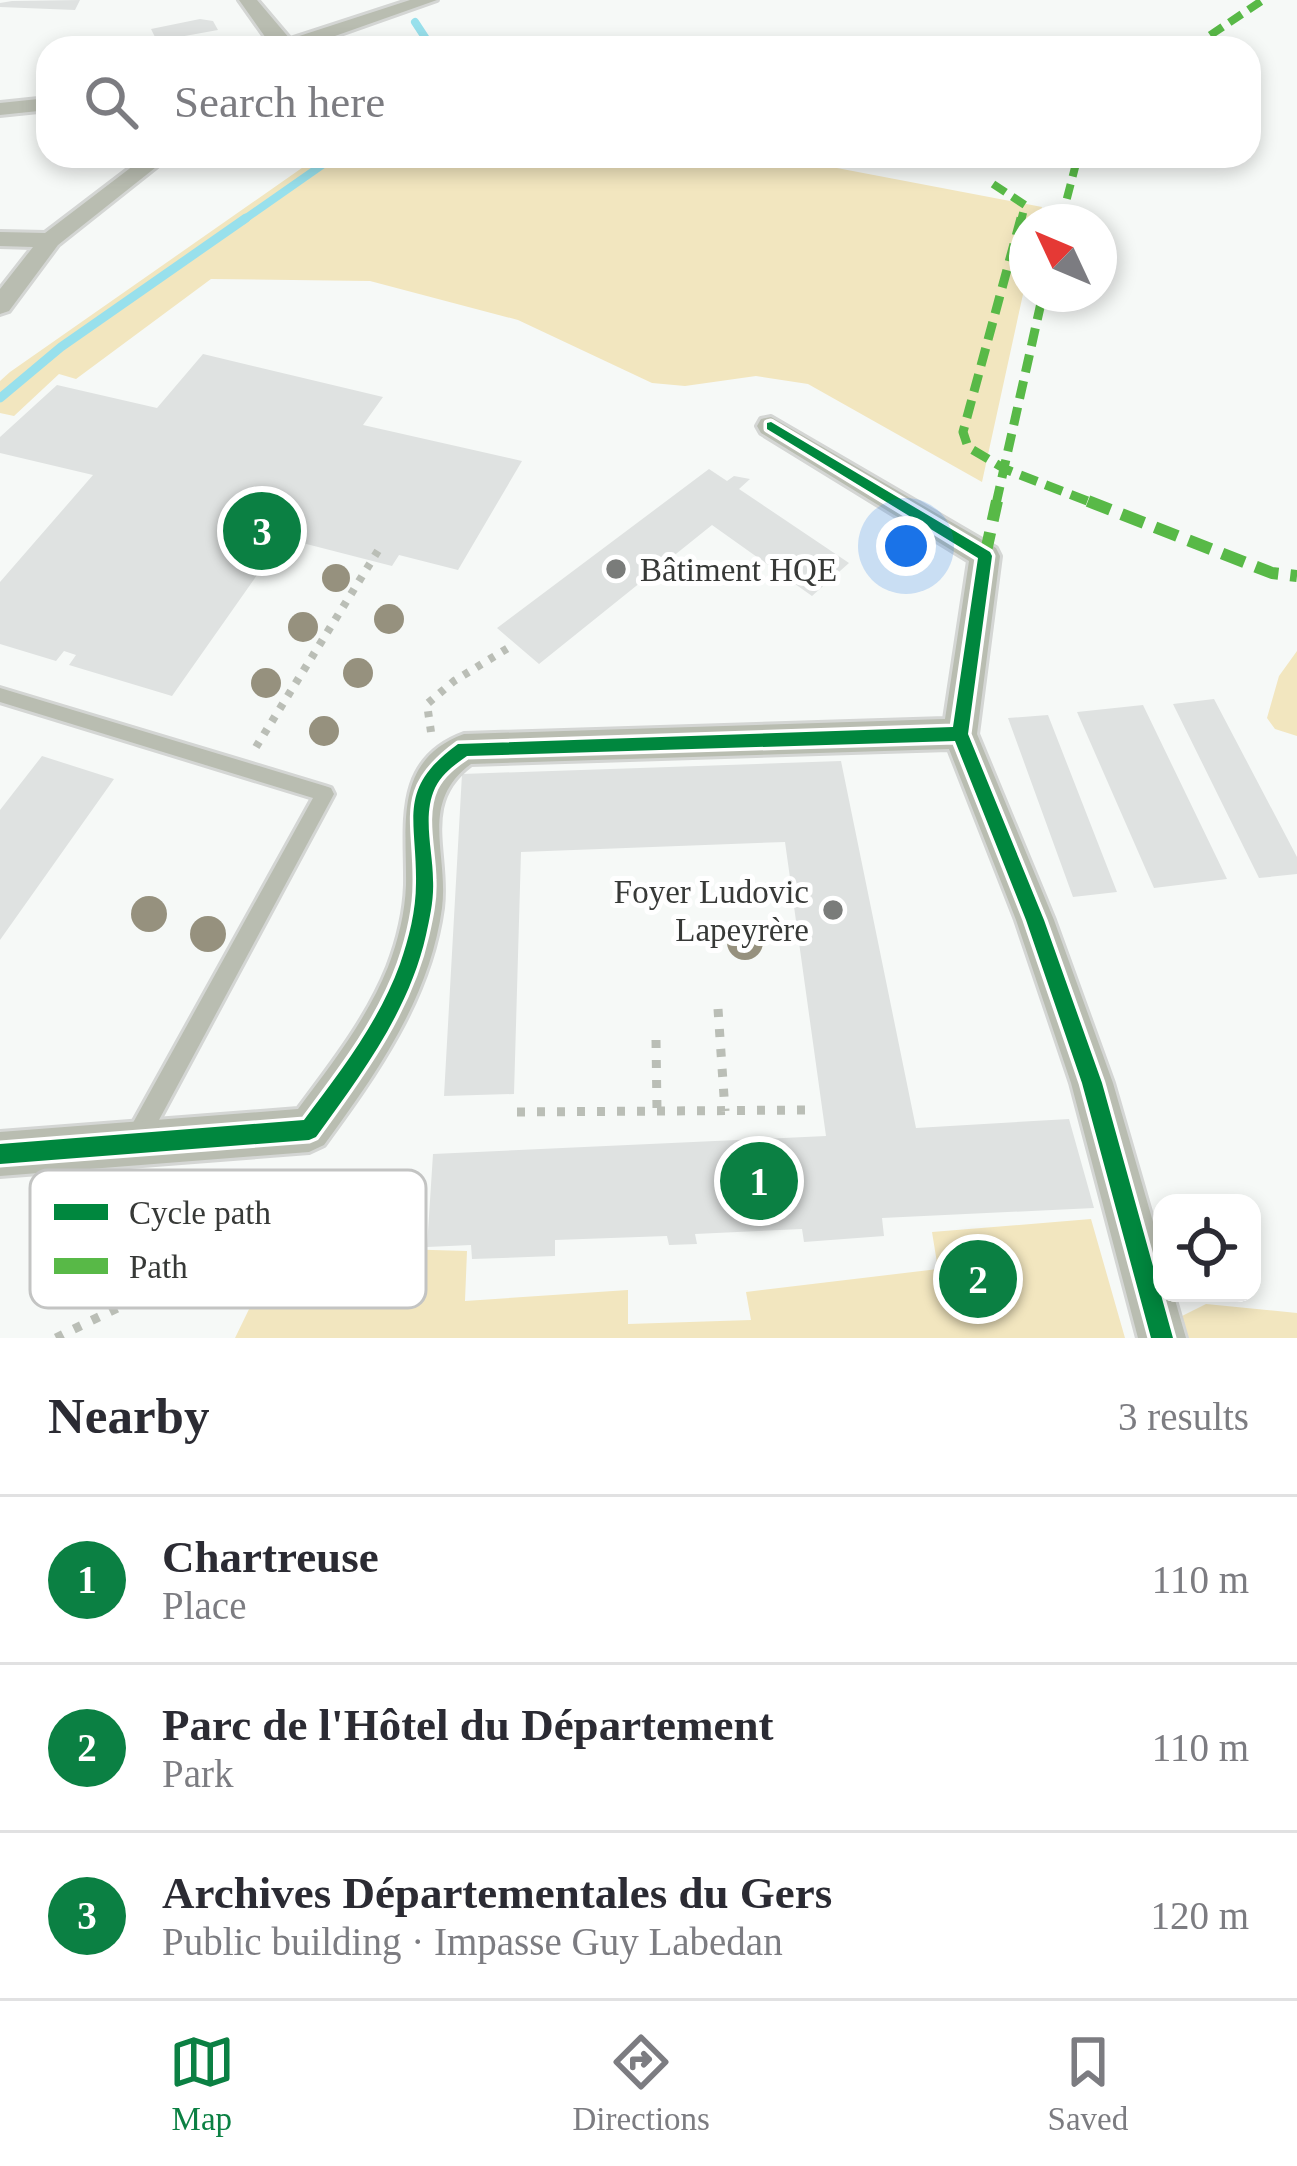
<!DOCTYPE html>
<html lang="en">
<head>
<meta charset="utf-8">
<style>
	body { margin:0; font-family:"Times New Roman",serif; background:#f7f7f7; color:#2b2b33 }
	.controls { position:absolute; right:36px; bottom:36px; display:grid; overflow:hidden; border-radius:24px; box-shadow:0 6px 18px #0003 }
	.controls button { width:108px; height:108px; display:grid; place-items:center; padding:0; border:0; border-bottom:3px solid #e1e1e2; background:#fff; color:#2b2b33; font:60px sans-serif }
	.compass { position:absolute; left:1009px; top:204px; width:108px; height:108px; border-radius:50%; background:#fff; box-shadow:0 6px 18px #0003; rotate:314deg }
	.you { position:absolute; left:906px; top:546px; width:42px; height:42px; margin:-30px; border:9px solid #fff; border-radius:50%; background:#1a73e8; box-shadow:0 0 0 18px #1a73e833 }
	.badge { display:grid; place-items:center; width:78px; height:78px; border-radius:50%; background:#0b8043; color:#fff; font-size:39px; font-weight:700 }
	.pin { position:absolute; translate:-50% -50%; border:6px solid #fff; box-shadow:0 3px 12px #0006 }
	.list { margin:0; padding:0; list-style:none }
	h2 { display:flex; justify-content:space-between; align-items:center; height:156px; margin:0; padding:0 48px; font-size:51px }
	h2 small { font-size:39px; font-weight:400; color:#7c7c81 }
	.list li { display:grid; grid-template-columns:78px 1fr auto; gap:36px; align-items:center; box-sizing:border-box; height:168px; padding:0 48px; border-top:3px solid #e1e1e2 }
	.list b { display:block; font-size:45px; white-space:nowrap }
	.list p { margin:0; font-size:39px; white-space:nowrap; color:#7c7c81 }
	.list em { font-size:39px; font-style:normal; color:#7c7c81 }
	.icon { flex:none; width:66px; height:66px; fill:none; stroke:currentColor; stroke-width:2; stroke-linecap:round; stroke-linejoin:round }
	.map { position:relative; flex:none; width:1297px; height:1338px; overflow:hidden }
	.search { position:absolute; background:#fff; box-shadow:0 6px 18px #0003; left:36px; right:36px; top:36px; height:132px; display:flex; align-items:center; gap:30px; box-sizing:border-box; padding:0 42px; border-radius:36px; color:#7c7c81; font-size:45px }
	.sheet { height:660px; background:#fff }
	nav { display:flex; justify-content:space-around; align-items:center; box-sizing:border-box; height:168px; border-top:3px solid #e1e1e2; background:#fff; font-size:33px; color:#7c7c81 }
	nav a { display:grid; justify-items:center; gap:6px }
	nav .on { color:#0b8043 }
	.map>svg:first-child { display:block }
	.green { fill:#f2e6bf }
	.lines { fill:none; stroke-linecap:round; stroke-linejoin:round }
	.stream-far1 { stroke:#98e0ec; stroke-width:8 }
	.stream { stroke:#98e0ec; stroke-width:9 }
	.building { fill:#dfe2e1 }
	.lane-casing { stroke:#d4d6d4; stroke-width:6 }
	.street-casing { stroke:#d4d6d4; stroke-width:6 }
	.path-far1 { stroke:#babeb6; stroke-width:8; stroke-dasharray:6 9; stroke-linecap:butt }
	.path { stroke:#babeb6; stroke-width:9; stroke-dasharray:8 12; stroke-linecap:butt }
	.lane { fill:#b9bdb1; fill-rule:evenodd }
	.street { fill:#b9bdb1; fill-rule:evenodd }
	.quiet-far2 { stroke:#58b947; stroke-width:8; stroke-dasharray:15 8; stroke-linecap:butt }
	.quiet-far1 { stroke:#58b947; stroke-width:9; stroke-dasharray:18 9; stroke-linecap:butt }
	.quiet { stroke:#58b947; stroke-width:12; stroke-dasharray:24 12; stroke-linecap:butt }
	.cycleway-casing { stroke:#fff; stroke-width:7 }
	.cycleway { fill:#00873e; fill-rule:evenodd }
	.tree { fill:#96917e }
	.poi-dot { fill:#7a7c7a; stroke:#fff; stroke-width:4.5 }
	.labels { text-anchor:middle; stroke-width:10; stroke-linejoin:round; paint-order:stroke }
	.poi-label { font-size:33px; fill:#373937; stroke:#fff; text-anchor:start }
	.key { fill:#fff; stroke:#c3c4c3; stroke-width:3 }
	.key-label { font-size:33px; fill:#373937 }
</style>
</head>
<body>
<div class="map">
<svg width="1297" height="1338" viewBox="0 0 1297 1338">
	<rect width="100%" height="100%" fill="#f6f9f7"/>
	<!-- green -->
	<path class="green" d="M319 156H774L1042 207 1039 222H1027V276L982 482 808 384 756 376 685 386 652 383 518 320 370 281 211 279 76 379 59 374 14 416 0 413V381L10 372Z
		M1297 651V736L1275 729 1267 718 1279 676Z
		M1091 1219 1125 1338H235L266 1274 329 1227 371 1224 391 1235 398 1249 467 1251 465 1301 628 1290V1324L751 1320 746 1292 938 1269 932 1232Z
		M1206 1304 1297 1313V1338H1138Z"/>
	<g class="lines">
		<!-- stream-far1 -->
		<path class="stream-far1" d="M415 22 432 48
			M242 221 335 156"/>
		<!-- stream -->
		<path class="stream" d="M0 398 61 347 246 218"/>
	</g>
	<!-- building -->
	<path class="building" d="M80 0 75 10 0 7V3L12 1Z
		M200 19 213 21 218 30 157 41 151 29Z
		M203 354 383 397 363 425 522 461 458 570 399 555 392 566 283 538 172 696 69 665 76 655 64 651 56 661 0 644V582L93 475 0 453V437L57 385 157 408Z
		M709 469 727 481 734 476 750 479 739 489 849 563 812 596 712 525 539 664 497 628Z
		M1214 699 1297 857V874L1259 878 1173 704Z
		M1143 705 1227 879 1154 888 1077 712Z
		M1048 715 1117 892 1073 897 1008 718Z
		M42 756 114 779 0 940V810Z
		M841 761 916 1128 1069 1119 1094 1208 882 1218 884 1236 804 1242 802 1229 695 1234 697 1244 669 1245 667 1236 555 1240V1256L472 1259 471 1245 427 1247 433 1154 826 1136 785 842 521 852 514 1094 444 1096 462 774Z"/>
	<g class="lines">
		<defs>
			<path id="lane" d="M0 688 325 786 331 788 334 794 145 1146 137 1149 129 1146 126 1138 129 1130 313 798 0 702Z"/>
			<path id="street" d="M239 0H257L290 39 410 0H437L301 48H273Z
				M48 98V110L0 115V103Z
				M146 156H170L58 245 9 311 0 314V289L33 247 0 246V232L45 233Z
				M771 417 996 548 1000 556 977 734 1054 920 1113 1083 1162 1253V1293H1173L1186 1338H1138L1071 1083 1016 920 949 749 471 764C418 803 449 854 442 908 430 998 376 1074 324 1145L309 1152 0 1176V1132L298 1109C331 1065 367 1019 388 967 398 941 405 913 406 885 407 825 393 760 464 734L945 719 969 561 761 433 757 426 761 419Z"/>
		</defs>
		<!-- lane casing -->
		<use href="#lane" class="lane-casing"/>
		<!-- street casing -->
		<use href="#street" class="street-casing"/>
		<!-- path-far1 -->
		<path class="path-far1" d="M431 732 427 704 454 681 513 645
			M256 747 379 549"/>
		<!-- path -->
		<path class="path" d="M718 1009 725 1111
			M656 1040 657 1110
			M517 1112 810 1110
			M56 1338C130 1300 265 1247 305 1172"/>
		<!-- lane -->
		<use href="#lane" class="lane"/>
		<!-- street -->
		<use href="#street" class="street"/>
		<!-- quiet-far2 -->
		<path class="quiet-far2" d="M1191 48 1263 0
			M993 184 1025 205 1021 221
			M1061 221 1078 156"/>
		<!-- quiet-far1 -->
		<path class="quiet-far1" d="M1021 218 963 432 968 447 1005 469 1095 504
			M996 504 1043 294"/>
		<!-- quiet -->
		<path class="quiet" d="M1088 501 1272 573 1297 576
			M985 556 997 501"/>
		<defs>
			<path id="cycleway" d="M771 422 990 552 992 556 968 734 1044 920 1102 1083 1173 1338H1151L1082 1083 1026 920 955 741 467 756C454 765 442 774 435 788 422 816 433 851 433 880 434 899 430 917 426 935 409 1011 361 1075 316 1137L309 1140 0 1164V1144L304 1120C340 1072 379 1022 400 964 409 938 416 911 416 883 417 818 396 789 458 744L953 727 978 558 767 429V423Z"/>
		</defs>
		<!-- cycleway casing -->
		<use href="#cycleway" class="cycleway-casing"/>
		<!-- cycleway -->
		<use href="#cycleway" class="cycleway"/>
	</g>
	<!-- trees -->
	<g class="tree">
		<circle cx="336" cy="578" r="14"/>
		<circle cx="389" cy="619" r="15"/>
		<circle cx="303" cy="627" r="15"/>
		<circle cx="358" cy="673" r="15"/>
		<circle cx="266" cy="683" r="15"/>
		<circle cx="324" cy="731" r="15"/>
		<circle cx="149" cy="914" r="18"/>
		<circle cx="208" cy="934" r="18"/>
		<circle cx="745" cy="942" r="18"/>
	</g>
	<!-- markers -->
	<g class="poi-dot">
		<circle cx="616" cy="569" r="12"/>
		<circle cx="833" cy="910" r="12"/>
	</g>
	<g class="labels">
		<!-- poi labels -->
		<g class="poi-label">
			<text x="640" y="581">Bâtiment HQE</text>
			<text x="809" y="903" text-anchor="end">Foyer Ludovic<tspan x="809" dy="38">Lapeyrère</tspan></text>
		</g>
	</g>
	<!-- legend -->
	<rect x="30" y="1170" width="396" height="138" rx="18" class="key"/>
	<rect x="54" y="1204" width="54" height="16" fill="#00873e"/>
	<rect x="54" y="1258" width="54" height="16" fill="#58b947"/>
	<g class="key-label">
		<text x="129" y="1224">Cycle path</text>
		<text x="129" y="1278">Path</text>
	</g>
</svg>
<div class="controls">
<button><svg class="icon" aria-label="locate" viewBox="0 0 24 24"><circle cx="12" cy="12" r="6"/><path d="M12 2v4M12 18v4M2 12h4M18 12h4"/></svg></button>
</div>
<svg class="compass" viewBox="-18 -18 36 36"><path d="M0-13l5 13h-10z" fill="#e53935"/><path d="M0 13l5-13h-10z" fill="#7c7c81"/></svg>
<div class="you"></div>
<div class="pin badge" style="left:759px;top:1181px">1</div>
<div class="pin badge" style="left:978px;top:1279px">2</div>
<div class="pin badge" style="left:262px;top:531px">3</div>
<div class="search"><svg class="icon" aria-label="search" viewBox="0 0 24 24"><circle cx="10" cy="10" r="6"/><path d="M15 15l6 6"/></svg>Search here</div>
</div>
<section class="sheet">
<h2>Nearby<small>3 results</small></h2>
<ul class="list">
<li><span class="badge">1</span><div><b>Chartreuse</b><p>Place</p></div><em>110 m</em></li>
<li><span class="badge">2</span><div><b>Parc de l'Hôtel du Département</b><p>Park</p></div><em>110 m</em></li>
<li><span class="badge">3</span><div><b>Archives Départementales du Gers</b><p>Public building · Impasse Guy Labedan</p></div><em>120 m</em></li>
</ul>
</section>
<nav>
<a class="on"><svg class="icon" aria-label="map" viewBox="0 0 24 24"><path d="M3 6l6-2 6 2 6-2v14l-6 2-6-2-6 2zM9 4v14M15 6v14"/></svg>Map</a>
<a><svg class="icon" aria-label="directions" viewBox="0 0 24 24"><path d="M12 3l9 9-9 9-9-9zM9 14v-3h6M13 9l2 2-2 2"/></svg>Directions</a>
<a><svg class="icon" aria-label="saved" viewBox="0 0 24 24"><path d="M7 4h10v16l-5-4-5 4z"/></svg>Saved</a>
</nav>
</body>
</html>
